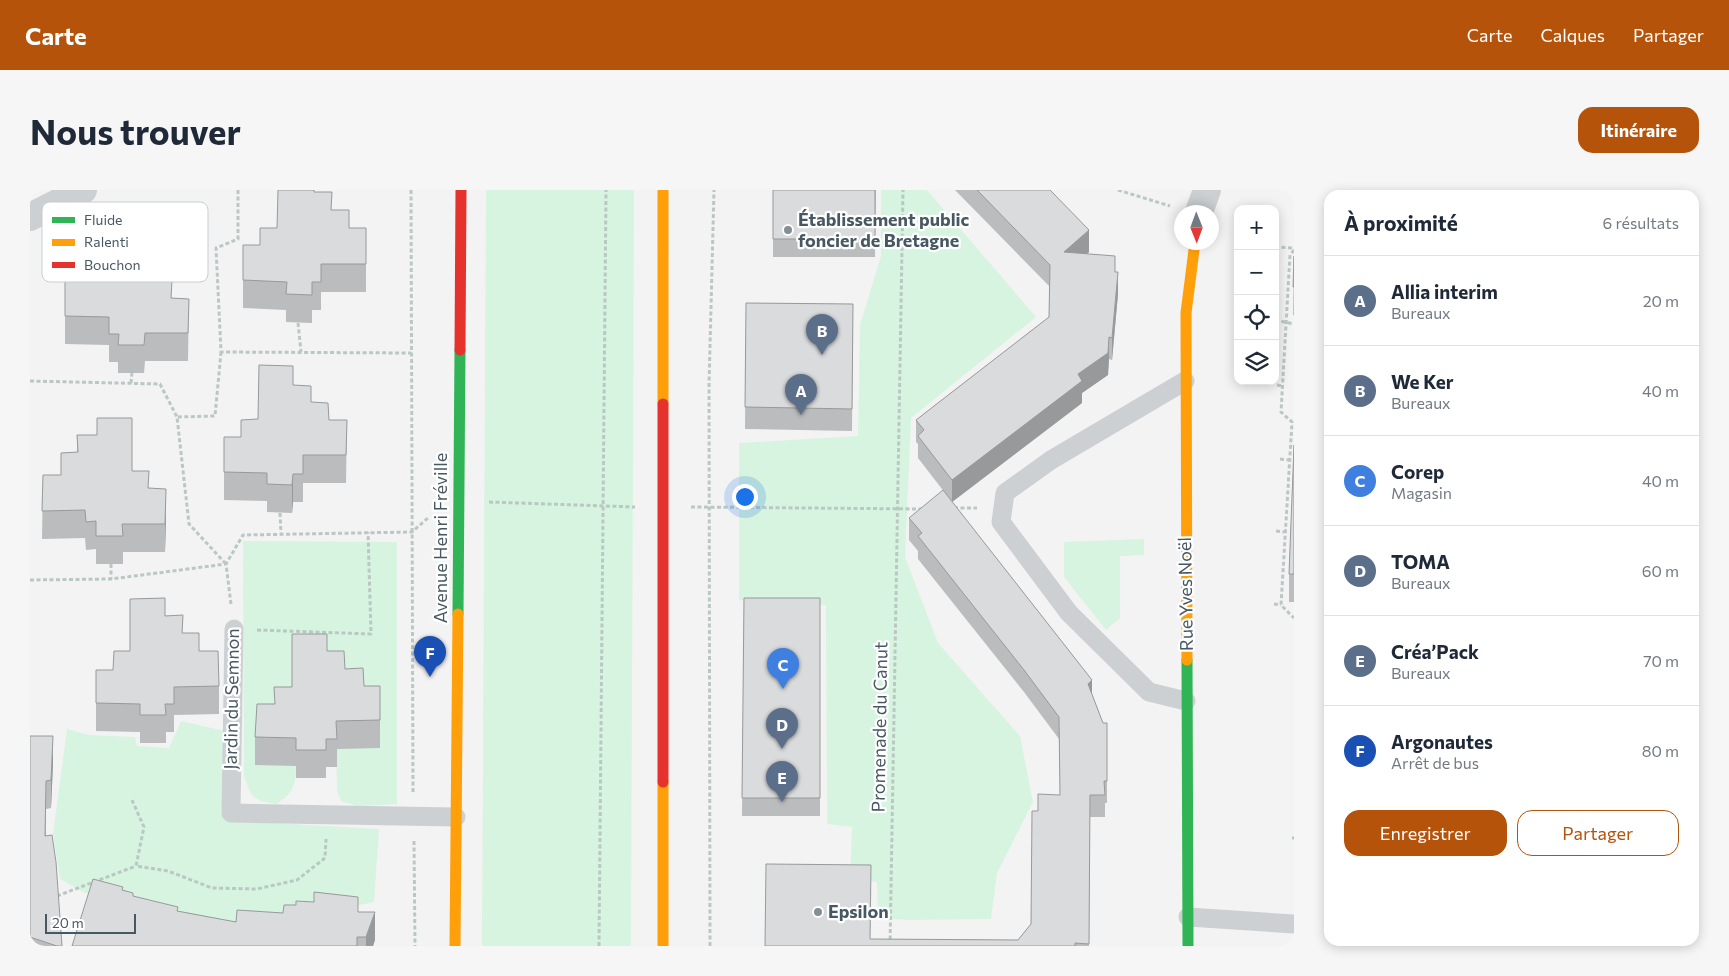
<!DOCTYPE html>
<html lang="fr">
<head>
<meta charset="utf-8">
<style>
	body { margin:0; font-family:Commissioner,sans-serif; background:#f6f6f7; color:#1f2937 }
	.controls { position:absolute; right:15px; top:15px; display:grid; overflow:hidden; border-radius:10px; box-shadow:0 2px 12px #0003 }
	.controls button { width:45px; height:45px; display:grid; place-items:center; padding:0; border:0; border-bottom:1px solid #e0e1e3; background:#fff; color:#1f2937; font:25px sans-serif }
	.compass { position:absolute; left:1144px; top:15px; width:45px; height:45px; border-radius:50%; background:#fff; box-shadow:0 2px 12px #0003; rotate:179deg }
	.scale { position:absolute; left:15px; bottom:12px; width:91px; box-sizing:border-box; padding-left:5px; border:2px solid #475863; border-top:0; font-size:14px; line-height:18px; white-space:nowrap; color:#475863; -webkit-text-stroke:4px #fff; paint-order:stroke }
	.you { position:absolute; left:714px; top:306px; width:18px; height:18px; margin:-12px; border:4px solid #fff; border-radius:50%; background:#1a73e8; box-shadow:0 0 0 8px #1a73e833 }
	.badge { display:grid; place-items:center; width:32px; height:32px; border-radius:50%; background:#b45309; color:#fff; font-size:16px; font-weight:700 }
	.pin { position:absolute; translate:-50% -41px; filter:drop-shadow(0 1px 2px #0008) }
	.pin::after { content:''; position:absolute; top:26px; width:18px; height:15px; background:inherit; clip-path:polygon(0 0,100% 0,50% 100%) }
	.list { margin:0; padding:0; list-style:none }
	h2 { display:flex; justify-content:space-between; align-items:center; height:65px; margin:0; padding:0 20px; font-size:21px }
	h2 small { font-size:16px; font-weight:400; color:#747a83 }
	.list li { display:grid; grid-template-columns:32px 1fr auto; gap:15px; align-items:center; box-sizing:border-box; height:90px; padding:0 20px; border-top:1px solid #e0e1e3 }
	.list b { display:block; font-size:19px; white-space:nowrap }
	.list p { margin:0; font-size:16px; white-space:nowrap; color:#747a83 }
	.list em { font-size:16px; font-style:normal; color:#747a83 }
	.actions { display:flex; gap:10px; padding:15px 20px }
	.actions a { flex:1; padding:11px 0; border:1px solid #b45309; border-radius:15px; text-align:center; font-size:18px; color:#b45309 }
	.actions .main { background:#b45309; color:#fff }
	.icon { flex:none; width:28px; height:28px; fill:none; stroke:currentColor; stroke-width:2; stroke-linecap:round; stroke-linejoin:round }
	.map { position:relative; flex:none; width:1264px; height:756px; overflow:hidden; border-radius:15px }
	header { display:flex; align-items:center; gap:30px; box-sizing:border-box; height:70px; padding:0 25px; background:#b45309; color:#fff }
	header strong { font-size:24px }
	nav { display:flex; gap:28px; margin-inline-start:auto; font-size:18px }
	.intro { display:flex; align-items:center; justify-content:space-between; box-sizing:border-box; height:120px; padding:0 30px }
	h1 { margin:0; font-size:35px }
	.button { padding:12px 22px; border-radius:15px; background:#b45309; color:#fff; font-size:18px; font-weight:700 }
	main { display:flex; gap:30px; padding:0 30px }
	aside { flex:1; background:#fff; border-radius:15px; box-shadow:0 2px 12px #0003 }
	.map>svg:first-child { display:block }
	.green { fill:#d6f4df }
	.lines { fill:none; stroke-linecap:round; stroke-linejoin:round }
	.path { stroke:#bac8c3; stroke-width:3; stroke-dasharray:4 2.5; stroke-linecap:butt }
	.lane { stroke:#cdd0d2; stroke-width:19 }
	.street { stroke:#cdd0d2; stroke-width:28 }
	.fast { stroke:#30b455; stroke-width:11 }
	.slow { stroke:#ff9f0a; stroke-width:11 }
	.jam { stroke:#e5322d; stroke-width:11 }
	.wall { fill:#bbbcbd }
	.shaded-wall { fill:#98999a }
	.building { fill:#d9dbdc; stroke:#98999a }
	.poi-dot { fill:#848e95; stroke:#fff; stroke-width:2 }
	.labels { text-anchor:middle; stroke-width:4.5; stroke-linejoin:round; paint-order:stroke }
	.poi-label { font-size:18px; font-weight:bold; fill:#475863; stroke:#fff; text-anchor:start }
	.street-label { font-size:18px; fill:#475863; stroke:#fff }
	.key { fill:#fff; stroke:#c8cdd0; stroke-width:1 }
	.key-label { font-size:14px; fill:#475863 }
</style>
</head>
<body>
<header>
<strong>Carte</strong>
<nav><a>Carte</a><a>Calques</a><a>Partager</a></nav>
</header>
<div class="intro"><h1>Nous trouver</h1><a class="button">Itinéraire</a></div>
<main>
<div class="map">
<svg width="1264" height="756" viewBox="0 0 1264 756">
	<rect width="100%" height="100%" fill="#f4f3f3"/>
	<!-- green -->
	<path class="green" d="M456 0H604L601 756H452Z
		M851 0H897L1006 127 881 228 875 367 908 453 990 546 1003 612 967 683 961 729 880 730 848 728 847 692 820 689 822 637 797 634 796 415 709 410V253L828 246 830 135 851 66Z
		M1114 349V365L1090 366V428L1076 440 1034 387V352Z
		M213 351 367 352V614L327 616 311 611 307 601 306 559 350 524 266 576C266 595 263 604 246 614 223 610 221 608 214 586Z
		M151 531 195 541 196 622 226 632 349 639 344 712 179 745 53 702 30 689 23 644 37 539 59 545 105 547 107 556 139 558Z"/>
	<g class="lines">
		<!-- path -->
		<path class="path" d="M208 0V49L186 58 191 162 381 163
			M381 0 383 602
			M1088 0 1140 16
			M1245 57 1264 58
			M1264 60 1260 65 1251 222 1262 232 1251 415 1264 428
			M1245 130 1264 134
			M268 133 271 162
			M191 162 185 226 147 227 159 334 196 374
			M0 191 130 194 147 227
			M101 193 102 183
			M1247 195 1253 196
			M1250 269 1259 270
			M459 312 605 317
			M661 317 892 319
			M924 318H947
			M250 323 251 343
			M1246 341 1254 342
			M81 374V389
			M0 390 81 389 196 374
			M201 414 196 374 213 345 382 342 399 327
			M1244 414 1251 415
			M227 440 341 444 338 342
			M102 610 114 637 106 676 138 681 182 698 227 699 267 690 295 668 296 649
			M1262 648H1264
			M384 651 385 756
			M27 706 106 676
			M569 756 576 0
			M680 756 679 195 684 0
			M860 756 873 0"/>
		<!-- lane -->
		<path class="lane" d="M1155 191 1021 270 975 303 971 332 1039 423 1119 502 1156 511
			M204 439 201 623 426 627
			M1158 727 1264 734"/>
		<!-- street -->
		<path class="street" d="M1169 22 1177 0
			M0 27 53 0"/>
		<!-- fast -->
		<path class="fast" d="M428 424 430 160
			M1157 470 1158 756"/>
		<!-- slow -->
		<path class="slow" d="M633 0V214
			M1157 470 1156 123 1165 52
			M633 592V756
			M425 756 428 424"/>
		<!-- jam -->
		<path class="jam" d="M430 160 431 0
			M633 214V592"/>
	</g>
	<!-- wall -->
	<path class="wall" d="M743 0H846L845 67H743Z
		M925 0H1020L1059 62 1057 64 1085 82 1088 104 1082 170 1079 169 1078 185 1052 203V213L922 312 888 268V254L886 252V230L1019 127 1020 97Z
		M284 2 319 38H336V102H291V120H282V133L256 132V120L213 118V55H230Z
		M125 66 124 90 142 108 159 109 158 171H115L114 183H88V172H79V155L35 154V126L52 90 71 72Z
		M1264 66V125H1263Z
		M716 113 823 114 822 241 715 239Z
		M263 196 281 212 299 230H317L316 293H273V312H263L262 323 237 322V311L194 310V247H211L228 229Z
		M47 245 102 281 119 298 136 327 135 362H93V374H66V359L56 360 55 348 12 349 13 285H31L47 262Z
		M1264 255V412H1259V384Z
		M879 328 1062 505 1073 533H1077V613H1075V627H1060L1059 756H735L841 698 840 749 988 750 1001 734 1008 621 1030 605 1029 549 994 502 888 369V361L879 350Z
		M714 408H790V626H712Z
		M135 426 169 461 189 496V524L144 525V542H136V553H110V542L66 541V480H83L100 461Z
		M297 461 315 479 334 496H350V558L307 559V577H296V588H266V576L225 575V547L244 514Z
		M0 546 23 574 21 618 16 619V646L32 756H0Z
		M93 700 103 706 148 721 206 732 253 723 328 722 345 750 343 756H42Z"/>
	<!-- shaded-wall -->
	<path class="shaded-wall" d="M1059 40V62L1034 84V62Z
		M1088 82V104L1082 170V148Z
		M1079 147V169L1078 185 1052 203V213L922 312V290L1048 184Z
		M263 284V312L262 323V295Z
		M136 299V327L135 362V334Z
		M1062 490V512L1058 494Z
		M23 546V574L21 618V590Z
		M345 722V750L343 756H336V747Z"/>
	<!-- building -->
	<path class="building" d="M248 0H284V2H302L301 20H319V38H336V74H291V92H282V105L256 104 257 92 213 90V55H230V38H247Z
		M743 0H845V49H743Z
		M947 0H1020L1059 40 1034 62 1085 66V82H1088L1082 148 1079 147 1078 163 1048 184 1052 191 922 290 888 246 894 240 886 230 1019 127 1020 75Z
		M89 37 125 38 124 90H142L141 108 159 109 158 143H115L114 155H88L89 144H79V127L35 126V90H52L53 72H71V56H89Z
		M1264 66V97H1263Z
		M716 113 823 114 822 219 715 217Z
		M229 175 263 176V195L281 196V212L298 213 299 230H317L316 265H273V284H263L262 295 237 294V283L194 282V247H211V230L228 229Z
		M67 228H102V281H119L118 298 136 299 135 334H92L93 346H66V331L56 332 55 320 12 321 13 285H31V263L48 262 47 245H67Z
		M1264 255V384H1259Z
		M913 300 1062 490 1058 494 1073 533H1077V591H1074L1075 605H1060L1059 754 1045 753V756H735L736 674 841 675 840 749 988 750 1001 734 1002 621H1008V604L1030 605 1029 527 994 480 888 346 892 343 879 328Z
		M135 408V426L153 425 152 443H169V461H188L189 496 144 497V514H135L136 525H110V514L66 513V480H83L84 461H100V409Z
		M714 408H790V608H712Z
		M262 444H297V461H314L315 479 333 478 334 496H350V530L306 531 307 549H296V560H266V548L225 547 227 514H245L244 497H262Z
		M0 546H23L21 590 16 591 15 646 22 645 26 672 32 756H27L0 747Z
		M63 689 93 697 92 700 103 703V706L148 717 147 721 206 732 207 720 253 723 254 715H266V711L284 712V702L328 707V722H345L336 747H327V756H42Z"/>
	<!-- markers -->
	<g class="poi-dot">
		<circle cx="758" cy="40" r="5"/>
		<circle cx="788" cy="722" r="5"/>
	</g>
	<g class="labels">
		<!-- poi labels -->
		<g class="poi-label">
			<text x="768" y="36">Établissement public<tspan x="768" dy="21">foncier de Bretagne</tspan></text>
			<text x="798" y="728">Epsilon</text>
		</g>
		<!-- street labels -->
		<g class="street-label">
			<text transform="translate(411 348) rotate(-90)" y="6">Avenue Henri Fréville</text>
			<text transform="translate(1156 404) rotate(-91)" y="6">Rue Yves Noël</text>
			<text transform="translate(202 509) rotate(-89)" y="6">Jardin du Semnon</text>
			<text transform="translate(850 537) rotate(-89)" y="6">Promenade du Canut</text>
		</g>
	</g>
	<!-- legend -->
	<rect x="12" y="12" width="166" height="80" rx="8" class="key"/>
	<rect x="22" y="27" width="23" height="6" fill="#30b455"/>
	<rect x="22" y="49" width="23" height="7" fill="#ff9f0a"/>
	<rect x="22" y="72" width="23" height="6" fill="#e5322d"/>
	<g class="key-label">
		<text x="54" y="35">Fluide</text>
		<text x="54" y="57">Ralenti</text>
		<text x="54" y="80">Bouchon</text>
	</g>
</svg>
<div class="controls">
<button>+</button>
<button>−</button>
<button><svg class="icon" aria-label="locate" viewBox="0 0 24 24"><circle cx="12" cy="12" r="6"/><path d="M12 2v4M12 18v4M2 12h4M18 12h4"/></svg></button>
<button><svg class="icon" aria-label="layers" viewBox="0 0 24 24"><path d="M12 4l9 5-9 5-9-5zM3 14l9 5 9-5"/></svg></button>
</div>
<svg class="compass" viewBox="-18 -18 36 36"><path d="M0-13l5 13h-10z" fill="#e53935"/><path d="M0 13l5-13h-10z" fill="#747a83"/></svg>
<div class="scale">20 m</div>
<div class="you"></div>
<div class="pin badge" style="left:771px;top:225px;background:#5c6f8a">A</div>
<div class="pin badge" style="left:792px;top:165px;background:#5c6f8a">B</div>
<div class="pin badge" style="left:753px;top:499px;background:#3f7fe0">C</div>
<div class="pin badge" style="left:752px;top:559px;background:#5c6f8a">D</div>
<div class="pin badge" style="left:752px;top:612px;background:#5c6f8a">E</div>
<div class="pin badge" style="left:400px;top:487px;background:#1a4fb4">F</div>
</div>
<aside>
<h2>À proximité<small>6 résultats</small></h2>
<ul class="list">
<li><span class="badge" style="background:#5c6f8a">A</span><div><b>Allia interim</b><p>Bureaux</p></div><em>20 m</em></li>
<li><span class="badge" style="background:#5c6f8a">B</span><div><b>We Ker</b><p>Bureaux</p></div><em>40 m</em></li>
<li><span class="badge" style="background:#3f7fe0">C</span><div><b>Corep</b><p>Magasin</p></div><em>40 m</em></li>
<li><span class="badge" style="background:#5c6f8a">D</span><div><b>TOMA</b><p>Bureaux</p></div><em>60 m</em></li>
<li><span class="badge" style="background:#5c6f8a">E</span><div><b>Créa’Pack</b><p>Bureaux</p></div><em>70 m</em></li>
<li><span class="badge" style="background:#1a4fb4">F</span><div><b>Argonautes</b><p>Arrêt de bus</p></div><em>80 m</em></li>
</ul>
<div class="actions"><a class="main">Enregistrer</a><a>Partager</a></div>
</aside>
</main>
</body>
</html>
